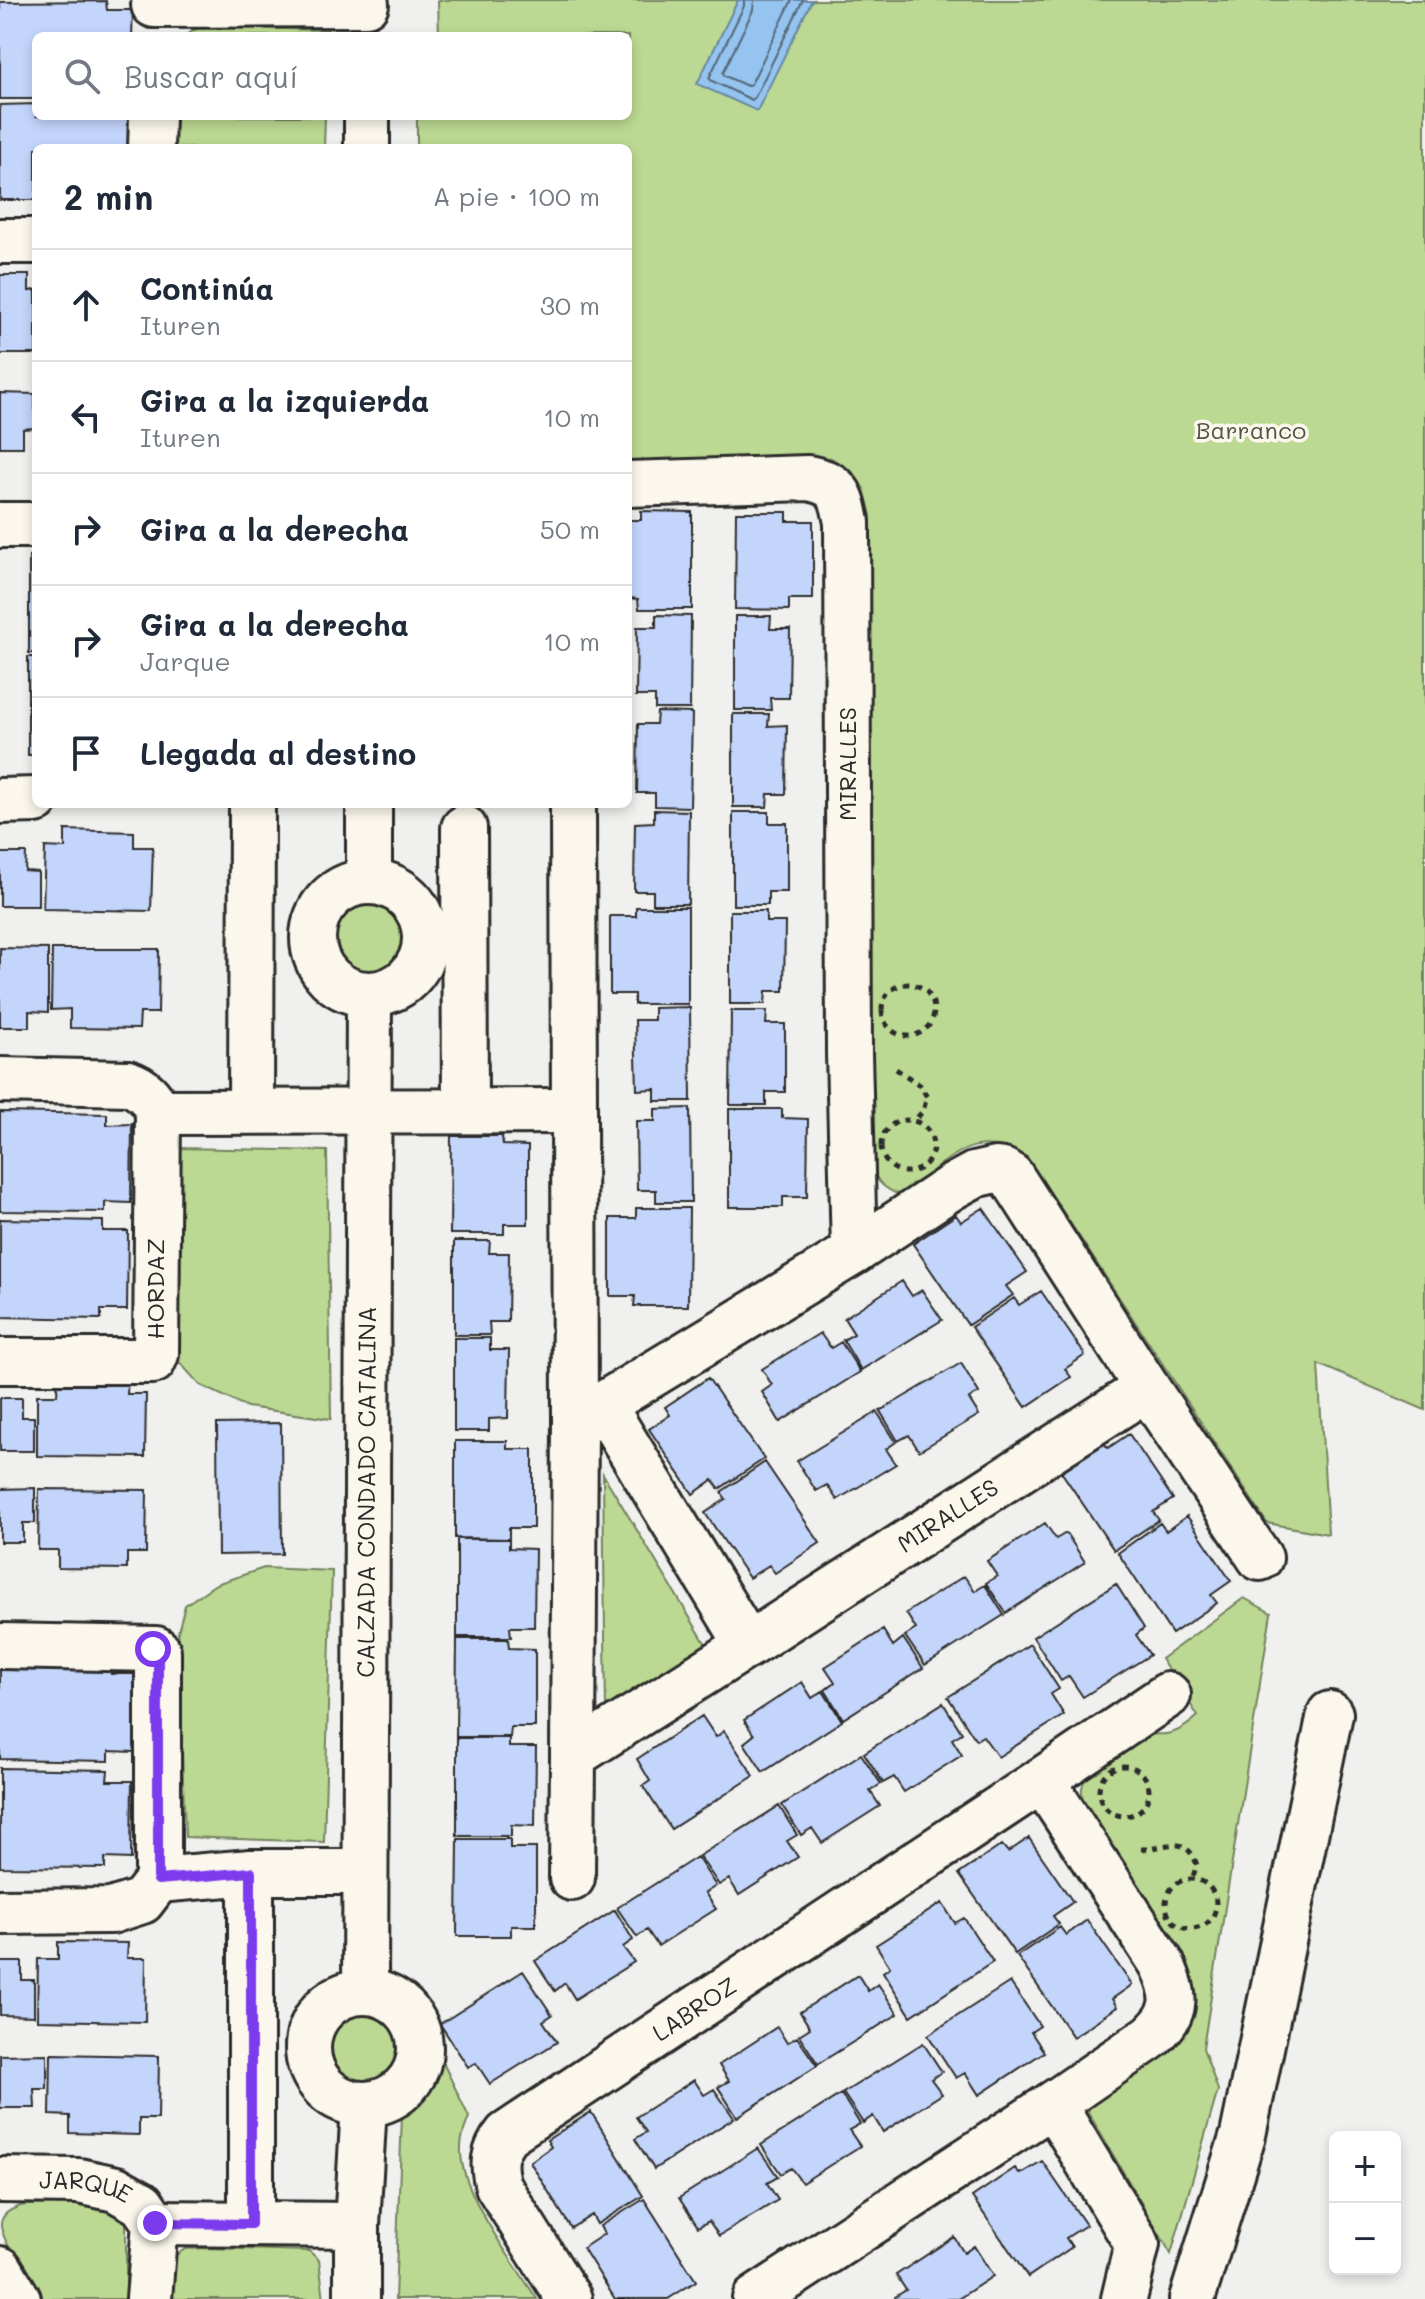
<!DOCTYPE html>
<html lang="es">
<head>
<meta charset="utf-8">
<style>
	body { margin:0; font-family:Mali,sans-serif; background:#f2f2f3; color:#1f2937 }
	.controls { position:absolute; right:24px; bottom:24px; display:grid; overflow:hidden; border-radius:12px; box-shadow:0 4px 12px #0003 }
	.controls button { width:72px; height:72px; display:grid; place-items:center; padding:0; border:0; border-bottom:2px solid #e0e1e3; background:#fff; color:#1f2937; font:40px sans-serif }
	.stop { position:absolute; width:24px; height:24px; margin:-18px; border:6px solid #7c3aed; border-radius:50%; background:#fff }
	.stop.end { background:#7c3aed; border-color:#fff; box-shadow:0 2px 8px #0008 }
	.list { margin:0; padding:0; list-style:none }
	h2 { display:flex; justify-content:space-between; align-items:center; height:104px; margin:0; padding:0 32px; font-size:34px }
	h2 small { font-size:26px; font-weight:400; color:#747a83 }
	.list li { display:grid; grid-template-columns:52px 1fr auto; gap:24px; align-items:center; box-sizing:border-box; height:112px; padding:0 32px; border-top:2px solid #e0e1e3 }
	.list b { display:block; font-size:30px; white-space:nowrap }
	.list p { margin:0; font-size:26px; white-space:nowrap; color:#747a83 }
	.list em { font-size:26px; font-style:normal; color:#747a83 }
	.icon { flex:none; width:44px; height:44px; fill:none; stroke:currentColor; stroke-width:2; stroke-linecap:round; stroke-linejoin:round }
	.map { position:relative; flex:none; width:1425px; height:2299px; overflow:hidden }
	.search { position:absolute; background:#fff; box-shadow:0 4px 12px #0003; left:32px; top:32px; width:600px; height:88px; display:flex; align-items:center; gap:20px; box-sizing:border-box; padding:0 28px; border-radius:12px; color:#747a83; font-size:30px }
	.panel { position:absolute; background:#fff; box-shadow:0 4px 12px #0003; left:32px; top:144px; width:600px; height:664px; border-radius:12px }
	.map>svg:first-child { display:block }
	.green { fill:#bbd992; stroke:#73825e; stroke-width:2 }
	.water { fill:#94c4ef; stroke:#6a87a1; stroke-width:2 }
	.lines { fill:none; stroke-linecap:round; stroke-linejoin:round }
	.shore { stroke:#556879; stroke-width:2 }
	.building { fill:#c4d5fb; stroke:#2b2b2b; stroke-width:2 }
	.minor-casing { stroke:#2b2b2b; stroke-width:50 }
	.path { stroke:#2b2b2b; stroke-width:5; stroke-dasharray:6 6; stroke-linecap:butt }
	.minor { stroke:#fbf7ec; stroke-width:44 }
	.route { stroke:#7c3aed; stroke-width:10 }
	.labels { text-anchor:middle; stroke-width:7; stroke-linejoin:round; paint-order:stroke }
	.park-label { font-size:24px; fill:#4f5645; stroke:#fbf7ec }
	.street-label { font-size:24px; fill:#2b2b2b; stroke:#fbf7ec }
</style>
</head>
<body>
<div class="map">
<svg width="1425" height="2299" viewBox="0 0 1425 2299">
	<rect width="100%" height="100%" fill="#f0f0ef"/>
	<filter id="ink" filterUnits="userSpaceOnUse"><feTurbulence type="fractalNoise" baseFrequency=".0125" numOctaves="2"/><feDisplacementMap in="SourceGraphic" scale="16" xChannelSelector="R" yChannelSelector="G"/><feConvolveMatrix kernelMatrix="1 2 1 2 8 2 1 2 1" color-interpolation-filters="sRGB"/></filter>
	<g filter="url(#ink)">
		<!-- green -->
		<path class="green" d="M438 0H1425V1410L1318 1364 1328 1534 1267 1523 1027 1157C986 1135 962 1145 929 1174 918 1183 910 1190 897 1194 873 1183 874 1174 871 1150V516L864 489 852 471 831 458 791 455 628 461V148H417V116H628V36H439Z
			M200 27 328 30 327 36H184Z
			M173 116H325L324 148H173Z
			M327 938a42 42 0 1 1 84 0a42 42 0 1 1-84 0Z
			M179 1148 327 1151 331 1419 247 1407 200 1385 172 1354Z
			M603 1474 707 1646 606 1712Z
			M264 1568 332 1571 324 1842 185 1837 178 1632 185 1605 216 1584Z
			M1244 1598 1271 1613 1203 2048 1218 2090 1171 2254 1088 2112 1091 2103C1108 2091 1125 2079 1142 2067 1185 2037 1210 2016 1187 1961L1087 1808C1083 1800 1080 1793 1083 1784 1088 1767 1130 1743 1147 1736 1154 1733 1159 1735 1166 1734 1177 1733 1190 1724 1198 1716L1161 1659Z
			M321 2048a43 43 0 1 1 86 0a43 43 0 1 1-86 0Z
			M436 2048 469 2117C464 2130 460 2140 461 2154 464 2198 513 2261 537 2299H395L402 2115C420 2093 430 2076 436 2048Z
			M24 2205C50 2205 113 2196 126 2223V2299H41C32 2284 0 2239 1 2224 2 2212 14 2208 24 2205Z
			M206 2248 309 2251 319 2260 324 2299H172V2258L185 2249Z"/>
		<!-- water -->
		<path class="water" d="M738 0H812L757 111 697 84Z"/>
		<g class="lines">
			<!-- shore -->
			<path class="shore" d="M744 0V6L709 78 712 81 752 100 755 97 803 0
				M754 0 753 10 723 73 725 76 747 86 751 84 792 0"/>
		</g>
		<!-- building -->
		<path class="building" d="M106 1 107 10H133L132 36H36V99H0V2Z
			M36 104V116H129V148H36V200H0V105Z
			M0 275H29V291L36 290V354H0Z
			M0 393 35 394V428L23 429V447H0Z
			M641 511 692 512V609H639L638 599 628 598V520H641Z
			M736 512H787V521H813V599H789V610L735 609Z
			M29 556H36V653H29Z
			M656 615 691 616 690 709H655V696H636L637 627H656Z
			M735 616H771L770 629H790L789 698H770L771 710H735Z
			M28 657H36V755H28Z
			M657 712 692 713 690 807 655 806V793H637L638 724H656Z
			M733 714H769L768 726 787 725 786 794H768L767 807H733Z
			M654 810 689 811 688 904H653V891H634L635 823 654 822Z
			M733 812H769V823H787V892H768V905H733Z
			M65 830 134 832V847H153L151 911 43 909 45 847 65 848Z
			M0 853H26L25 871 38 872V906H0Z
			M636 907H688V1004H634V994H610V916H636Z
			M730 911H766V922H785L784 991H766L765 1004H730Z
			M0 948 48 949V1012L29 1011V1027H0Z
			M52 949H159L158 1013H140L139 1029 70 1028V1009L51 1010Z
			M690 1007 691 1101H655V1089L637 1090 635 1020H654V1008Z
			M731 1011H767L766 1024H785V1092H766V1105H730Z
			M690 1108 691 1202H656V1190H637L636 1121H655V1109Z
			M729 1109H782V1118L808 1119 807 1197H783V1207H729Z
			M0 1112 107 1114V1125L132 1124 131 1203 105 1202V1212L0 1211Z
			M451 1136H502L503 1145 528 1146V1224H504V1234H450Z
			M636 1208H689L688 1306H634L635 1296H610V1218H636Z
			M983 1208 1027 1272 1006 1286 1013 1295 968 1325 913 1244 956 1215 961 1222Z
			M0 1219 103 1221V1231H128L127 1310H101V1319L0 1317Z
			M454 1241H490L489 1253H509L508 1322H489L490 1335H454Z
			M902 1281 912 1296 922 1290 942 1320 861 1370 843 1340 854 1334 844 1318Z
			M1041 1291 1085 1355 1065 1369 1071 1377 1026 1407 971 1327 1014 1298 1019 1305Z
			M820 1333 831 1348 841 1342 860 1372 780 1422 762 1392 772 1385 762 1369Z
			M454 1338H490V1350H509L508 1418 489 1419V1431H454Z
			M961 1363 979 1393 969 1399 979 1415 919 1451 909 1435 898 1441 880 1411Z
			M58 1377 128 1378 127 1394H146L145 1457 37 1456V1395H57Z
			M708 1378 764 1459 719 1489 713 1480 693 1494 649 1429 670 1415 665 1407Z
			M0 1398H22V1417H34V1451H0Z
			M877 1412 896 1442 886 1449 896 1464 837 1500 827 1485 816 1491 797 1461Z
			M281 1423 282 1554 218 1555 217 1424Z
			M1129 1434 1173 1499 1153 1512 1159 1520 1114 1550 1060 1470 1102 1441 1108 1448Z
			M455 1441H507V1449H533V1528H509V1539L455 1538Z
			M765 1462 820 1543 775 1573 769 1565 749 1578 705 1513 726 1499 721 1492Z
			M35 1488V1523H23V1542H0V1489Z
			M39 1489 147 1490 146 1553H127V1569L58 1568V1550H38Z
			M1187 1516 1231 1581 1211 1595 1217 1603 1172 1634 1118 1553 1160 1523 1166 1531Z
			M1045 1523 1056 1539 1066 1533 1085 1562 1006 1613 986 1583 997 1576 987 1561Z
			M457 1539H509V1548L535 1549 534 1627H510L511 1637H457Z
			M964 1576 975 1591 985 1585 1004 1615 925 1665 905 1636 916 1629 906 1613Z
			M1116 1584 1144 1628 1136 1635 1150 1655 1083 1697 1069 1676 1061 1681 1033 1637Z
			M883 1630 893 1646 903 1638 923 1668 843 1719 825 1690 835 1682 825 1667Z
			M457 1639H508L509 1648 535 1649V1727H511L510 1737H456Z
			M1030 1644 1059 1689 1051 1694 1064 1715 998 1757 983 1736 976 1740 948 1697Z
			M0 1661 112 1663 111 1674H136L135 1752 109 1751V1761L0 1759Z
			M802 1682 812 1698 823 1691 842 1721 763 1772 744 1743 754 1735 744 1720Z
			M943 1703 962 1733 952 1739 962 1755 904 1792 894 1777 883 1783 864 1753Z
			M702 1716 716 1737 724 1731 754 1776 671 1829 643 1786 650 1781 637 1759Z
			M457 1738H509V1747H536L535 1826 511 1825V1836H457Z
			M861 1754 881 1784 870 1791 880 1806 822 1843 812 1828 801 1835 782 1805Z
			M0 1768 108 1770 107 1781H132L131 1859 105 1858V1868L0 1867Z
			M779 1806 797 1835 787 1841 798 1857 739 1895 729 1879 719 1885 699 1856Z
			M1029 1838 1073 1902 1053 1916 1059 1924 1015 1954 959 1874 1002 1845 1008 1852Z
			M458 1839H510V1848H536V1926H511V1936H457Z
			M697 1857 716 1886 705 1893 716 1909 658 1946 647 1930 637 1937 617 1908Z
			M942 1903 955 1923 964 1918 993 1962 911 2016 883 1972 890 1967 876 1945Z
			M615 1910 633 1940 623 1947 634 1962 575 1999 565 1983 555 1991 535 1961Z
			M1087 1920 1132 1985 1112 1999 1117 2007 1073 2037 1017 1956 1060 1927 1066 1935Z
			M58 1942 128 1943 127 1958H146L145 2022 37 2020 38 1959H58Z
			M0 1962H22V1980H34V2016L0 2015Z
			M523 1971 552 2015 543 2021 557 2042 490 2084 476 2063 468 2067 440 2024Z
			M858 1975 868 1991 878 1984 898 2014 818 2064 799 2035 810 2028 800 2012Z
			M1010 1982 1040 2026 1031 2032 1044 2052 979 2095 965 2073 956 2078 928 2035Z
			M777 2027 787 2043 797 2037 817 2066 737 2117 718 2087 729 2081 719 2065Z
			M923 2043 942 2072 931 2079 942 2094 883 2132 873 2116 863 2123 843 2093Z
			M47 2054V2089H34L35 2108H0V2055Z
			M51 2054 159 2056 158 2119H139V2135L70 2133V2116L50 2115Z
			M694 2080 704 2095 714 2089 734 2118 654 2169 635 2139 646 2132 636 2117Z
			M841 2094 860 2124 849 2130 860 2146 802 2183 791 2168 781 2174 761 2145Z
			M591 2112 643 2196 597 2224 592 2215 571 2228 530 2162 551 2147 547 2140Z
			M758 2148 778 2177 767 2183 778 2200 719 2236 709 2221 698 2227 679 2198Z
			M1042 2161 1086 2225 1066 2238 1072 2247 1028 2277 972 2197 1015 2168 1020 2174Z
			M644 2199 696 2281 668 2299H615L583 2248 604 2234 600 2226Z
			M954 2237 964 2253 974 2246 993 2276 958 2299H896L895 2297 906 2290 896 2275Z"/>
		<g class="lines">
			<defs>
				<g id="minor">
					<path d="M154 5 366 4"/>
					<path d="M367 116V148"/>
					<path d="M151 148 152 116"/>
					<path d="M0 241H36"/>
					<path d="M0 525H36"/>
					<path d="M0 801 36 800"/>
					<path d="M573 804 575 1421 573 1756 748 1645 603 1405"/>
					<path d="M464 828 465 1111"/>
					<path d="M369 882V804"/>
					<circle cx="369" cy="938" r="56"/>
					<path d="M0 1080 128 1083C143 1088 152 1097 158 1112L156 1354 153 1361H0"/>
					<path d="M251 1111 252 804"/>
					<path d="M158 1112 574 1111"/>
					<path d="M1147 1388 1260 1558"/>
					<path d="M579 1419 854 1252 849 1053 847 523C842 494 839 484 808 478L628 484"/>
					<path id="s1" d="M748 1645 1147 1388 1011 1176 1003 1171 996 1170 974 1175 952 1187 854 1252"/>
					<path d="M0 1646 156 1649 158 1651V1880L142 1901 111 1911 0 1912"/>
					<path d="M1042 1780 1168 1695"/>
					<path d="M251 1872V2224"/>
					<path d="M572 1878 573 1756"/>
					<path d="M158 1880 251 1872H365"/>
					<path id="s2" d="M365 1992 369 994"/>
					<circle cx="364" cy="2048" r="56"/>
					<path d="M1053 2104 1137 2244 1124 2299"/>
					<path id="s3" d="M0 2180 79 2181 116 2189 142 2204 155 2223 149 2299"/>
					<path d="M155 2223 357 2225"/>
					<path d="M0 2269 18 2299"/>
					<path d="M357 2299V2225L364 2105"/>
					<path id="s4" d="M569 2299 498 2186C492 2165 493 2151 507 2134L1042 1780 1162 1964C1176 1997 1179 2010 1152 2036L1053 2104 755 2299"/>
					<path d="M1192 2299 1243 2135 1330 1714"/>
				</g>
			</defs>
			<!-- minor casing -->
			<use href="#minor" class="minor-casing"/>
			<!-- path -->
			<path class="path" d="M882 1010a26 26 0 1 1 52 0a26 26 0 1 1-52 0Z
				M896 1069 920 1085 927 1097 923 1111 914 1121
				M881 1146a26 26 0 1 1 52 0a26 26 0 1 1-52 0Z
				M1099 1791a25 25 0 1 1 50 0a25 25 0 1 1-50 0Z
				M1141 1849C1166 1849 1185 1832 1197 1865L1192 1879
				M1166 1904a25 25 0 1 1 50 0a25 25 0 1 1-50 0Z"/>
			<!-- minor -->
			<use href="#minor" class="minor"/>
		</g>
	</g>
	<g class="lines" filter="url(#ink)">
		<!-- route -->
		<path class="route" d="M153 1649 158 1651V1880L251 1872V2224L155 2223"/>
	</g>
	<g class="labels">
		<!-- park labels -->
		<g class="park-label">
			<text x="1251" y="439">Barranco</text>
		</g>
		<!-- street labels -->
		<g class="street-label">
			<text transform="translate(848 764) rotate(-90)" y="8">MIRALLES</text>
			<text transform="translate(156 1289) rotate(-90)" y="8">HORDAZ</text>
			<text dy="8" stroke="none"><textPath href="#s2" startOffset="500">CALZADA CONDADO CATALINA</textPath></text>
			<text dy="8" stroke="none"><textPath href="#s1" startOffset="238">MIRALLES</textPath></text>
			<text dy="8" stroke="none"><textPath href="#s4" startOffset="414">LABROZ</textPath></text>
			<text dy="8" stroke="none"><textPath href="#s3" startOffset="86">JARQUE</textPath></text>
		</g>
	</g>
</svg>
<div class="controls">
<button>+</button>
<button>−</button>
</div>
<div class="stop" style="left:153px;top:1649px"></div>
<div class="stop end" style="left:155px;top:2223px"></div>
<div class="search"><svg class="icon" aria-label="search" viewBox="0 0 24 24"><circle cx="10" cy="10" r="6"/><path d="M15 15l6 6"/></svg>Buscar aquí</div>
<section class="panel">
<h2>2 min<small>A pie · 100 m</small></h2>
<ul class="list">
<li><svg class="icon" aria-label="ahead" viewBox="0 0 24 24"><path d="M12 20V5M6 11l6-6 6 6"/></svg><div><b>Continúa</b><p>Ituren</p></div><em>30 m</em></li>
<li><svg class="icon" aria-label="left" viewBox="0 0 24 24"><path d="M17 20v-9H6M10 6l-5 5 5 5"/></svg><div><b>Gira a la izquierda</b><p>Ituren</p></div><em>10 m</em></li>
<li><svg class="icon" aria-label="right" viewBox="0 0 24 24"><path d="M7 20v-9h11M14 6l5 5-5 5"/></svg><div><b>Gira a la derecha</b></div><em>50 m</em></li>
<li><svg class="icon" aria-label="right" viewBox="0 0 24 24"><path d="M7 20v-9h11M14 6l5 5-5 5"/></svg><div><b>Gira a la derecha</b><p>Jarque</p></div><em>10 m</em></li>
<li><svg class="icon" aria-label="arrive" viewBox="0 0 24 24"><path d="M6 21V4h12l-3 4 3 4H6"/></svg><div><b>Llegada al destino</b></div></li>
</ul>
</section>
</div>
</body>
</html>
